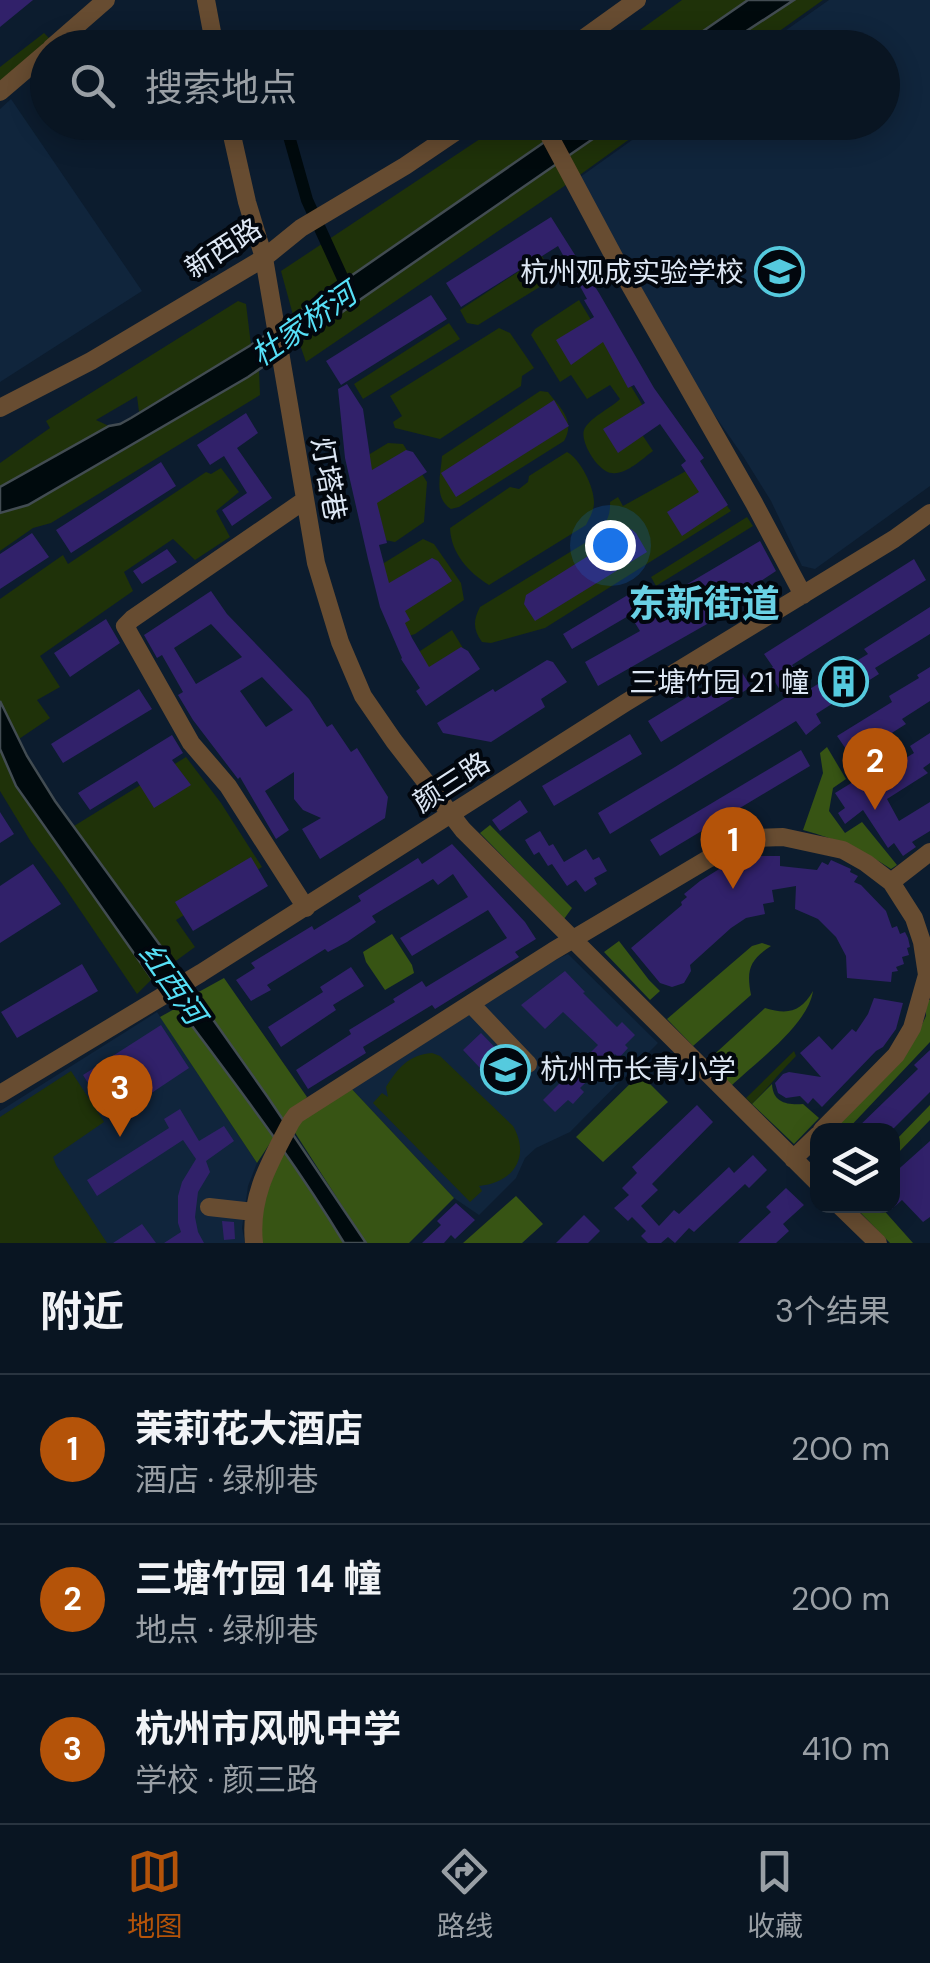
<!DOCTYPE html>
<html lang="zh">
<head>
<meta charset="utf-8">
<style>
	body { margin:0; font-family:"DM Sans","Noto Sans SC",sans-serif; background:#17222f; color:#f1f3f6 }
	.controls { position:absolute; right:30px; bottom:30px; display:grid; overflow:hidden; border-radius:20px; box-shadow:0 5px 25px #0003 }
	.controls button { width:90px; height:90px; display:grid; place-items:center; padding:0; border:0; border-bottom:2px solid #293440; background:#091522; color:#f1f3f6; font:50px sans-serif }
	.you { position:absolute; left:610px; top:545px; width:35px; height:35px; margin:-25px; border:8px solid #fff; border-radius:50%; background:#1a73e8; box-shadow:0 0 0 15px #1a73e833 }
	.badge { display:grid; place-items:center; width:65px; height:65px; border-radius:50%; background:#b45309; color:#fff; font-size:32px; font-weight:700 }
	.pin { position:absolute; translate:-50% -82px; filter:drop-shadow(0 2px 5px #0008) }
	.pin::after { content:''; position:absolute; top:52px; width:35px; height:30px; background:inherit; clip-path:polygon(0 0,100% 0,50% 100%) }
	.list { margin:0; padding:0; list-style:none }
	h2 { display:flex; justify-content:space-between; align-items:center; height:130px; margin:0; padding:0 40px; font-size:42px }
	h2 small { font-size:32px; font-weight:400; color:#999fa5 }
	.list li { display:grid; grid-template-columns:65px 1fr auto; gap:30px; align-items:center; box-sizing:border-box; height:150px; padding:0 40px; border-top:2px solid #293440 }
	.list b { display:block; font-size:38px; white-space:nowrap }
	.list p { margin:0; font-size:32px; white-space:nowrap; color:#999fa5 }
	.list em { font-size:32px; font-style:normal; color:#999fa5 }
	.icon { flex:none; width:55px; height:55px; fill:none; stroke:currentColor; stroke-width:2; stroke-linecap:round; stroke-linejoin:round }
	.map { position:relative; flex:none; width:930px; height:1243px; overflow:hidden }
	.search { position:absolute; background:#091522; box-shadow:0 5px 25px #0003; left:30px; right:30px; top:30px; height:110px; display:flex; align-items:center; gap:25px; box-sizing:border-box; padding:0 35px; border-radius:55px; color:#999fa5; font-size:38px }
	.sheet { height:580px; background:#091522 }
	nav { display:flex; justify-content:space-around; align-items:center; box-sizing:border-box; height:140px; border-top:2px solid #293440; background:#091522; font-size:28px; color:#999fa5 }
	nav a { display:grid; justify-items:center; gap:5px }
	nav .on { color:#b45309 }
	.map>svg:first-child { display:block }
	.built { fill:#10253c }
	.green { fill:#1f3209 }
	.forest { fill:#375414 }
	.water { fill:#000a0d; stroke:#424c52; stroke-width:2.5 }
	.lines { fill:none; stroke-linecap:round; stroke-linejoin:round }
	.canal { stroke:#000a0d; stroke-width:12 }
	.building { fill:#31216a; fill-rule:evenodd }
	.minor { stroke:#674c31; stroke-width:18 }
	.labels { text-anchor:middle; stroke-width:8; stroke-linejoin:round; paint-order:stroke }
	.street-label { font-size:28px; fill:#dde7f4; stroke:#02070e }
	.poi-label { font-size:28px; fill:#dde7f4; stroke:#02070e; text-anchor:end }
	.water-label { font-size:30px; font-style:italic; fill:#56dff6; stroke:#02070e }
	.district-label { font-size:38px; font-weight:bold; fill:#69d1e4; stroke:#02070e }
</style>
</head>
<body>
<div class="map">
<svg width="930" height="1243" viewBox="0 0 930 1243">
	<rect width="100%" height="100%" fill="#0c1c2e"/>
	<!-- built -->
	<path class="built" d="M829 0H930V486L815 569 802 566 771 501 743 456 679 364 576 180 656 123 882 122V48L762 47Z
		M11 99 142 291 0 382V109Z
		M568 954 658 1043 570 1132 536 1148 525 1158 516 1178 479 1215 454 1198 349 1086 547 964Z
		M157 1012 257 1163 248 1186 242 1228 245 1243H0V1111Z"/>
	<!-- green -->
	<path class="green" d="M682 0H748L680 47 615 48Z
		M794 0H823L757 47 722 48Z
		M44 33 50 39 0 81V67Z
		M504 123H572L293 315 281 271Z
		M616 123H652L563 187 306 362 299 342Z
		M542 256 552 274 551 280 478 325 467 323 460 310Z
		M579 300 652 421 639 430 653 451C642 459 626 475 612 473 598 472 580 442 584 430 589 418 611 408 620 399L610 385 587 399 571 375 560 382 531 335 535 329Z
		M238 301 246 304 251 345 139 412 137 396 96 420 109 426 0 487V463L50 428 46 421Z
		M449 323 460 339 363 399 354 384Z
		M499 328 510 333 534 368 522 376 521 386 440 439 395 428 393 422 402 416 390 396Z
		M259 370 260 395 51 523 33 528 0 551V513L28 505 116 455Z
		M540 391 548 392C560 408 576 420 564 441L459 507 451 509C433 498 441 474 442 456Z
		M388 443 403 444 427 482 424 522 395 542 380 539 360 460Z
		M567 452C580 459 594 486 594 502 594 511 590 517 586 525L489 585C468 572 451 553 450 528L510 487 519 489 528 482 529 476Z
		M695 466 731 511 545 628 491 643 482 642C473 630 473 620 480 607L588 541C602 530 611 520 610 502L618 497 623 506Z
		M221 468 239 492 216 511 230 537 195 560 173 539 124 572 133 591 40 656 60 687 37 700 50 718 19 739 0 701V599L63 555 68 564 206 472 211 474Z
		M747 517 753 526 656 586 651 577Z
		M423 539 434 544 461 583 464 600 415 634 406 637 379 566Z
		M452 630 472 663 435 688 411 657Z
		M0 749 16 786 152 979 137 994 63 885 31 842 0 791Z
		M186 757 221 803 262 867 176 920 195 947 173 963 74 826Z
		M794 1051 796 1056C780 1072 768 1088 752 1104L746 1098Z
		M432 1053 440 1056 513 1126C531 1157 513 1183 479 1186L482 1191 470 1202 373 1103 382 1093 388 1097 386 1087C398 1068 408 1055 432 1053Z
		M71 1071 104 1122 53 1157 56 1165 107 1243H0V1117Z"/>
	<!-- forest -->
	<path class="forest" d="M827 747 846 779 833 788 829 811 845 833 862 822 897 865 891 869C863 850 836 839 803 830L823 773 820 753Z
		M490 825 572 908 564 919 480 833Z
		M392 934 412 965 414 973 385 990 366 962 363 952Z
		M619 941 649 980 660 991 650 1000 604 952Z
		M762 943 771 946C750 960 746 969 751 995L693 1046 667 1019 752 946Z
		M224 978 307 1097 284 1121 195 994Z
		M813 991C808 1025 756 1062 731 1086L707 1061 765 1008C788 1015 801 1012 813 991Z
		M926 1000H930V1042L847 1130H829L917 1035 926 1016Z
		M178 1007 274 1137 257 1163 160 1017Z
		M640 1074 668 1102 603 1162 576 1137Z
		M772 1084C773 1103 787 1105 803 1104L819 1118 794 1144 752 1104Z
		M349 1086 454 1198 409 1243H366L292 1128Z
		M930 1105V1120L896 1155 893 1154V1143Z
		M283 1149 344 1243H261L257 1221Z
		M516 1196 543 1224 522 1243H463Z
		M854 1206H880L913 1243H890Z"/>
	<!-- water -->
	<path class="water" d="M748 0H794L722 47H680Z
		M572 123H616L248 377 28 505 0 513V487L109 426 120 424 131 418 251 345Z
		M0 701 27 756 55 801 173 963 152 979 16 786 0 749Z
		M195 994 267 1096 366 1243H344C294 1160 235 1084 178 1007Z"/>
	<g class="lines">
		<!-- canal -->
		<path class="canal" d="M285 122 307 200 349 292
			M156 959 194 1012"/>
	</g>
	<!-- building -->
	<path class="building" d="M0 0H33L0 27Z
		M551 217 599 293 654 388 704 458 700 461 728 505 682 536 667 512 699 492 681 465 686 461 660 424 618 453 603 429 645 403 634 385 628 388 603 342 571 365 556 340 594 317 584 300 587 299 558 246 461 307 446 283Z
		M431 295 447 319 341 385 326 361Z
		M347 384 363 409 372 470 406 450 413 452 427 472 377 503 387 543 379 545 389 583 432 558 438 561 452 581 405 611 410 620 405 623 412 638 429 667 461 647 468 651 480 669 426 706 416 691 420 688 401 659 402 658 380 607 368 559 345 458 338 389Z
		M554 400 569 426 456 497 441 473Z
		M246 413 258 433 237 448 272 498 232 526 222 510 247 493 224 456 210 465 197 445Z
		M161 462 176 486 71 553 56 530Z
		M631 529 636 533 647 552 535 621 524 604 526 595Z
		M32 533 49 557 0 589V554Z
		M760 541 776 571 726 604 730 611 598 686 585 662 640 631 630 615 572 649 563 634 646 584 657 602Z
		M167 549 177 562 142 584 133 571Z
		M914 559 926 580 792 665 808 690 868 654 864 649 930 607V634L875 668 879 674 816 714 821 723 806 735 796 721 610 834 598 813 675 767 785 698 768 671 773 667 764 654Z
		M211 591 227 614 309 699 327 727 332 724 351 752 357 748 388 797 385 818 320 859 302 829 321 818 303 810 294 799V772L265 791 289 830 276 839 240 777 238 779 193 720 178 695 183 692 162 655 157 658 144 635ZM211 624 242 657 196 684 174 648ZM262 677 293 710 266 727 240 691Z
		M106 619 120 643 70 677 54 653Z
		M547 660 553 662 567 682 541 699 545 707 491 742 443 733 437 723 493 689 495 692Z
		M738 666 751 687 661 742 648 721Z
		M930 667V701L902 719 906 724 852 758 837 736 892 702 889 696 919 678 917 675Z
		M139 689 152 709 63 763 51 744Z
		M930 733V763L923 768 928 773 887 799 899 821 930 802V831L912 842 916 847 903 856 894 843 888 848 863 810 845 824 838 813 845 808 835 793 853 782 845 770 854 763 866 782 914 753 910 746Z
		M630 734 642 754 554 806 542 786Z
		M172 735 183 753 172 760 191 785 154 808 137 781 90 810 78 793Z
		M801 750 810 766 660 856 650 840Z
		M520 800 528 812 500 831 492 820Z
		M0 812 14 834 0 843Z
		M540 831 549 846 553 844 564 862 586 849 593 860 599 857 607 871 594 878 597 884 585 892 576 880 567 886 552 864 548 866 539 852 534 855 525 840Z
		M452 844 525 922 536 939 515 952 519 957 435 1009 432 1005 363 1047 366 1053 308 1089 296 1070 351 1034 349 1030 395 1002 393 999 422 981 426 987 507 938 488 910 412 956 400 938 468 897 453 874 438 885 433 879 372 916 376 922 347 942 328 952 325 949 267 985 271 990 251 1001 236 980 255 968 251 963 312 926 314 930 361 901 358 896 418 858 422 864Z
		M753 856H780V866L817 870 822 862 828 865 831 860 851 869 850 872 858 876 854 882 861 885 886 911 892 928 897 926 900 934 905 932 908 938 910 947 907 948 909 955 902 957 904 964 896 967 898 971 892 972 891 982 847 978 846 956 836 937 818 919 795 909 796 886 772 890 774 902 763 904 765 914 746 918 731 928 690 965 691 971 684 983 672 987 660 983 631 948 682 905 681 902 687 897 684 894 700 881 724 866Z
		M251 857 268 886 193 931 175 902Z
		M33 864 61 904 0 943V886Z
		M82 964 98 991 17 1038 1 1012Z
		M351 967 364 986 333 1005 336 1010 281 1047 268 1027 323 992 320 987Z
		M565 971 585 992 583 993 617 1027 622 1022 635 1035 625 1045 628 1048 619 1058 615 1054 580 1088 584 1092 573 1104 568 1100 555 1112 543 1100 598 1045 563 1012 545 1029 521 1005Z
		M874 998 903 1003 896 1029 883 1047 876 1051 822 1107 813 1098 808 1104 800 1096 786 1098 778 1093 775 1083 783 1074 789 1072 821 1077 800 1053 819 1036 832 1050 852 1029 856 1032 868 1014Z
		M161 1025 189 1068 111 1120 83 1075Z
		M481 1033 516 1069 498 1087 463 1050Z
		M930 1050V1092L892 1130H855L918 1069 914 1065Z
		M697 1105 713 1122 652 1184 658 1190 641 1206 659 1226 674 1210 679 1214 729 1167 734 1173 753 1155 767 1170 749 1188 745 1184 694 1232 689 1228 675 1243 668 1237 661 1243H648L641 1236 646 1231 632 1217 628 1221 614 1208 629 1195 622 1188 637 1173 632 1167Z
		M180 1109 199 1141 224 1126 234 1141 206 1161 210 1172 198 1192 195 1217 198 1232 204 1243H164L181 1232 178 1223V1196L182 1182 196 1159 183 1140 97 1196 87 1180 169 1128 164 1119Z
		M930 1141V1217L923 1222 902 1200 892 1209V1175Z
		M786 1188 804 1205 783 1224 789 1231 776 1243H738L771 1212 766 1207Z
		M456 1203 475 1220 455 1239 451 1235 444 1243H422L441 1225 437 1221Z
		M584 1215 600 1231 588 1243H556Z
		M222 1221 234 1222 235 1239 224 1240Z
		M142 1224 156 1243H113Z"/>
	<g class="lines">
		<!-- minor -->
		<path class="minor" d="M206 0 215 48
			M51 48 106 0
			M570 48 637 0
			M0 92 48 51
			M229 122 247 202 264 258 316 563 340 642 363 696 394 741 463 830 818 1183
			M542 122 619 266 754 503 803 595
			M0 408 91 361 264 258 301 228 405 166 470 122
			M305 500 132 619 125 626 191 743 228 786 306 908
			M891 882 930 852
			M471 1004 528 1064
			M0 1094 201 973 625 703 894 539 930 513
			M793 1159 818 1135
			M840 1206 878 1243
			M209 1207 254 1212
			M254 1243C249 1196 270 1162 291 1122L296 1115 553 951 708 859 757 838 783 837 843 850 866 863 891 882 914 918 922 942 927 975 912 1028 896 1055 822 1130"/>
	</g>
	<!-- icons -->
	<defs>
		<symbol id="school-ring" viewBox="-11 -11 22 22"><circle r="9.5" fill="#02070e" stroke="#55cade" stroke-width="1.5"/><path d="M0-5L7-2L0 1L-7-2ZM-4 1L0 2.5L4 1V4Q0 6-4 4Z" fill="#55cade"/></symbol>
		<symbol id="building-ring" viewBox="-11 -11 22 22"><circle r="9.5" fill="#02070e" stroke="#55cade" stroke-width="1.5"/><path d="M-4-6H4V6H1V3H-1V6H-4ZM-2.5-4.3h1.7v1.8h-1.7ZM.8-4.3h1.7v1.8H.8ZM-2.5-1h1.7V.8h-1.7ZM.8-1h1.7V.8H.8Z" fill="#55cade"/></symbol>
	</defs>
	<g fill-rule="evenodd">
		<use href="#school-ring" x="752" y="244" width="55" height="55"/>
		<use href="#building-ring" x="816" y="654" width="55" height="55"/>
		<use href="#school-ring" x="478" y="1042" width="55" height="55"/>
	</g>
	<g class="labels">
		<!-- street labels -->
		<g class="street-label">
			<text transform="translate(223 248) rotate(-33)" y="10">新西路</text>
			<text transform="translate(329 479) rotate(80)" y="10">灯塔巷</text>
			<text transform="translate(451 782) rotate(-33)" y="10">颜三路</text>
		</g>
		<!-- poi labels -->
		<g class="poi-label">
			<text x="744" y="282">杭州观成实验学校</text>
			<text x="809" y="692">三塘竹园 21 幢</text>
			<text x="540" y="1079" text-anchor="start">杭州市长青小学</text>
		</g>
		<!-- water labels -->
		<g class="water-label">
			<text transform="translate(304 325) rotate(-35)" y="10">杜家桥河</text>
			<text transform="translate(172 984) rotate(55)" y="10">红西河</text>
		</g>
		<!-- district labels -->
		<g class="district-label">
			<text x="704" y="617">东新街道</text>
		</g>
	</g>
</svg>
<div class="controls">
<button><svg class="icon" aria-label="layers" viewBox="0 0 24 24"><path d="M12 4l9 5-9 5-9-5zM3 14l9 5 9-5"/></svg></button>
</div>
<div class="you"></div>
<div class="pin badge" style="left:733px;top:889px">1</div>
<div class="pin badge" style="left:875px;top:810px">2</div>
<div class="pin badge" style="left:120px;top:1137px">3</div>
<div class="search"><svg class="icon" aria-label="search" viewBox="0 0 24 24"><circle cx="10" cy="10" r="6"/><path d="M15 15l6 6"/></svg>搜索地点</div>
</div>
<section class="sheet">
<h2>附近<small>3个结果</small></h2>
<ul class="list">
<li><span class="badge">1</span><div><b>茉莉花大酒店</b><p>酒店 · 绿柳巷</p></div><em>200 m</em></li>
<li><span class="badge">2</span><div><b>三塘竹园 14 幢</b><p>地点 · 绿柳巷</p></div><em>200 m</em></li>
<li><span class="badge">3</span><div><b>杭州市风帆中学</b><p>学校 · 颜三路</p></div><em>410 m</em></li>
</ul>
</section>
<nav>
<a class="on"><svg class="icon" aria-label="map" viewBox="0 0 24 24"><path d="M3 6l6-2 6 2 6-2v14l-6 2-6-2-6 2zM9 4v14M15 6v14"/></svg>地图</a>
<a><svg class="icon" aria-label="directions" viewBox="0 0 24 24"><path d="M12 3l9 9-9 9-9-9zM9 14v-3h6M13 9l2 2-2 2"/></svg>路线</a>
<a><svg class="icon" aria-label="saved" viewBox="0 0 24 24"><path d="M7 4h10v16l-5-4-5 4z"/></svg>收藏</a>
</nav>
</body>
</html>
